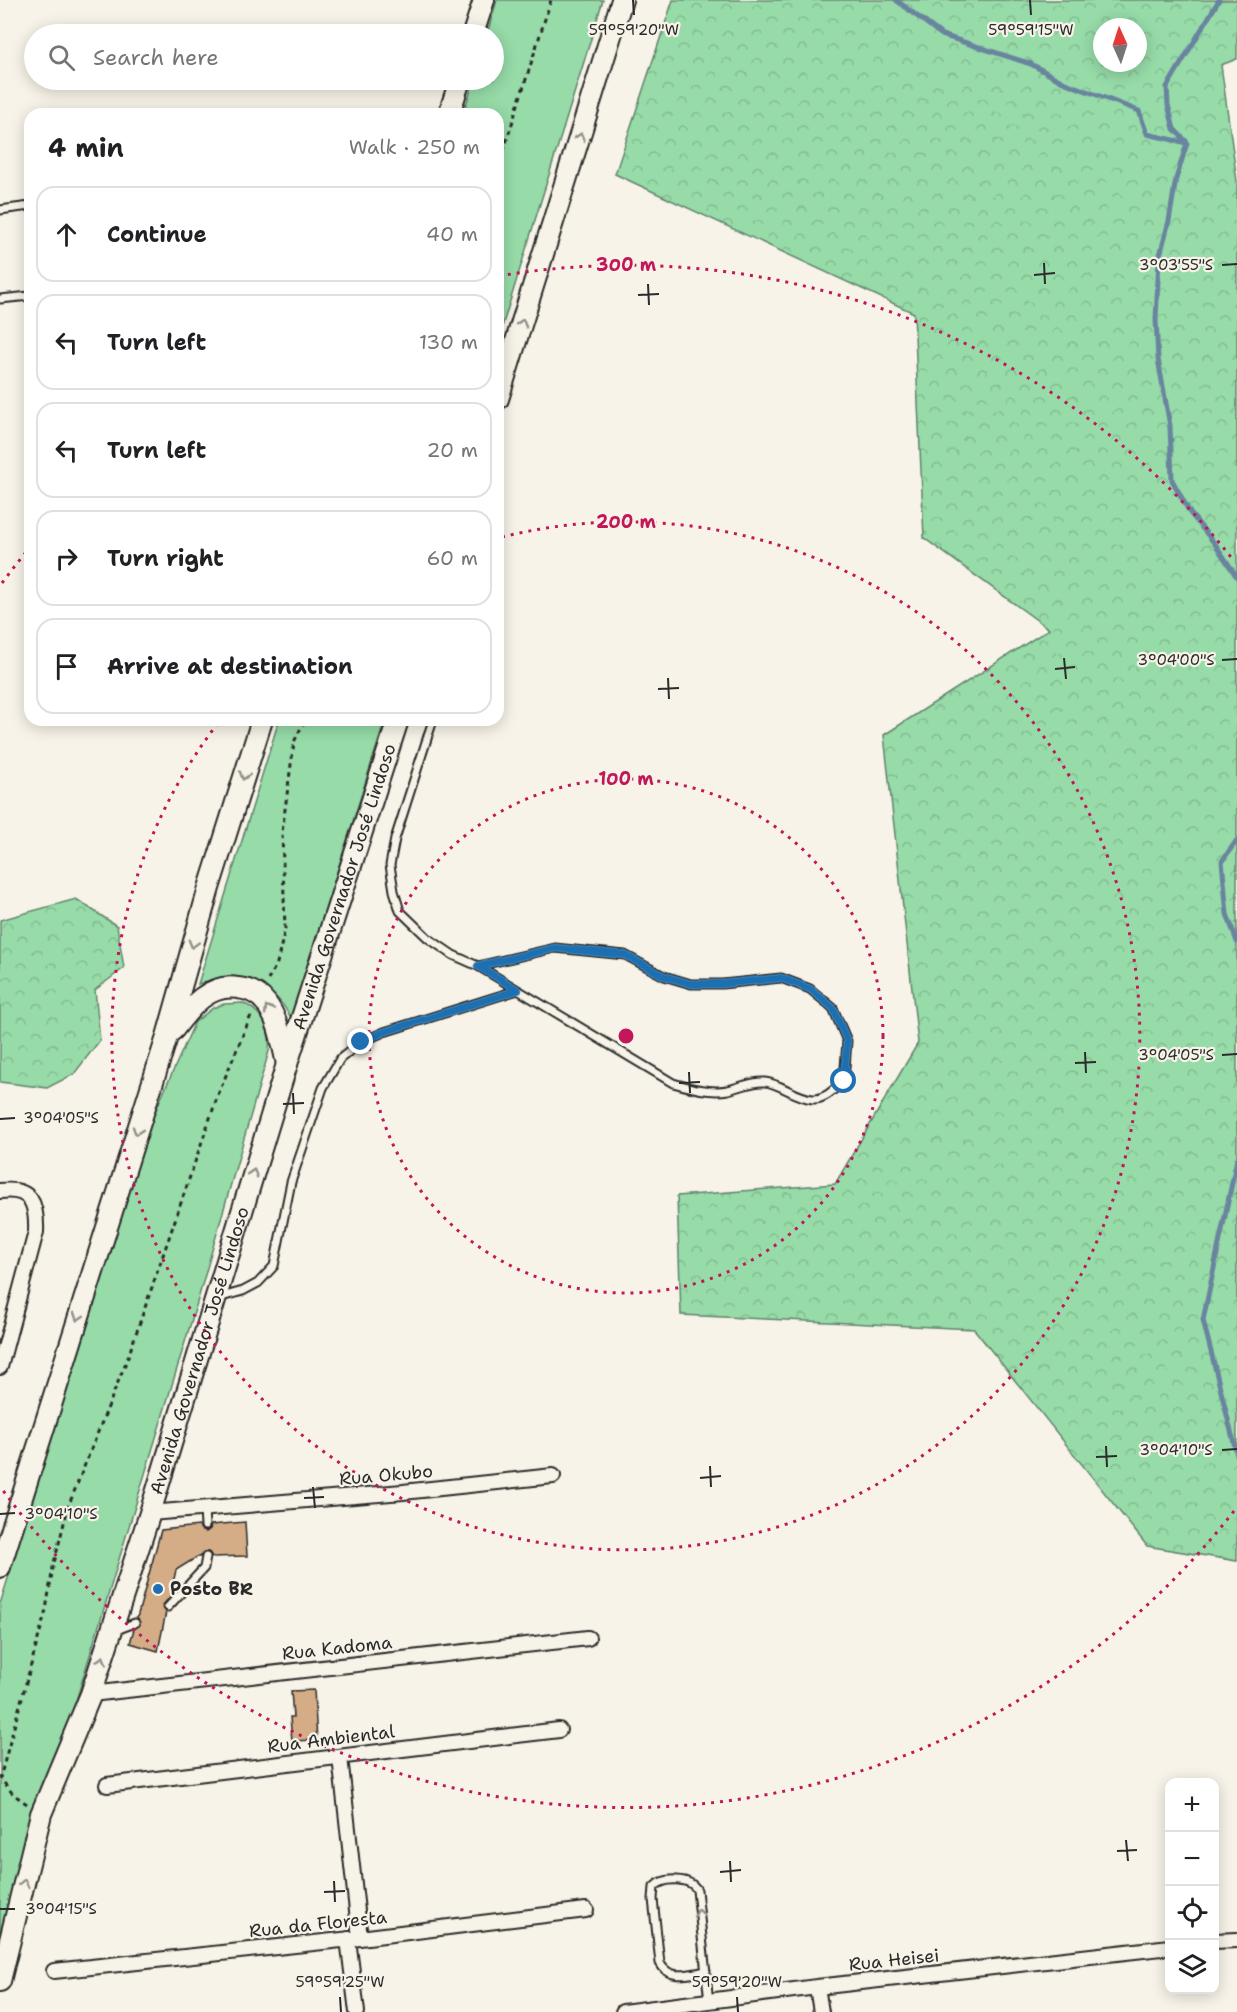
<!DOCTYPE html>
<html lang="en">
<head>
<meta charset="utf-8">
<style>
	body { margin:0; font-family:"Shantell Sans",sans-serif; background:#f2f2f2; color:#202124 }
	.controls { position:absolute; right:18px; bottom:18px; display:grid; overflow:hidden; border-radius:12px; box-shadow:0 3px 15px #0003 }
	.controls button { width:54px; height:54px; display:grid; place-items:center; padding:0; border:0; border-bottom:2px solid #e0e0e0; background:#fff; color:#202124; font:30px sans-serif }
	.compass { position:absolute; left:1093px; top:18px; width:54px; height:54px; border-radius:50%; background:#fff; box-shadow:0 3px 15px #0003; rotate:357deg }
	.stop { position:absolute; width:18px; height:18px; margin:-14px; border:4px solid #1f6fb2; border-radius:50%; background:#fff }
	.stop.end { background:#1f6fb2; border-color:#fff; box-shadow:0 2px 6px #0008 }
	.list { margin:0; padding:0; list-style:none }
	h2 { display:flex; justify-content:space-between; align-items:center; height:78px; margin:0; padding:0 24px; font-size:26px }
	h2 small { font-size:20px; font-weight:400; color:#757577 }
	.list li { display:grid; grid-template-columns:39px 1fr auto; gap:18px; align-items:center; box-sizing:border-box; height:96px; margin:0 12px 12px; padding:0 12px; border:2px solid #e0e0e0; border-radius:18px }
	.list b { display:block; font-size:22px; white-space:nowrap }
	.list em { font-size:20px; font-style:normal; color:#757577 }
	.icon { flex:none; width:33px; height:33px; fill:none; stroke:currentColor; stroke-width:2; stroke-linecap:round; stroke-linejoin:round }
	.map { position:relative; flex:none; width:1237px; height:2012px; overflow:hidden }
	.search { position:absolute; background:#fff; box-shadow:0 3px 15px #0003; left:24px; top:24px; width:480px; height:66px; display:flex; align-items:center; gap:15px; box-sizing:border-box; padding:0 21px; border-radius:33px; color:#757577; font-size:22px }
	.panel { position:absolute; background:#fff; box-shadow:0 3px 15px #0003; left:24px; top:108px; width:480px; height:618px; border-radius:18px }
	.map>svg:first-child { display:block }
	.green { fill:#96dba8; stroke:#60836a; stroke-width:1.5 }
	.forest { fill:url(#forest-crowns); stroke:#60836a; stroke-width:1.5; fill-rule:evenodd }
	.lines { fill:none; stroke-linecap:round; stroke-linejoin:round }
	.stream { stroke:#69849f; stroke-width:5 }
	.building { fill:#d4ac85; stroke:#2b2b2b; stroke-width:1.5 }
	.lane-casing { stroke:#2b2b2b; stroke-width:11 }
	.street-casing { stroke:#2b2b2b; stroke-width:18 }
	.secondary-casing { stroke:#2b2b2b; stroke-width:24 }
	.path { stroke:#2b2b2b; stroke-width:3; stroke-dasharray:4.5 4.5; stroke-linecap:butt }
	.lane { stroke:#f7f3e8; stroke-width:7 }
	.street { stroke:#f7f3e8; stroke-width:14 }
	.secondary { stroke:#f7f3e8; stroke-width:20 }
	.oneway { stroke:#918f8a }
	.route { stroke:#1f6fb2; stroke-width:8 }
	.ticks { fill:none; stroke:#2b2b2b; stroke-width:2 }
	.ring { fill:none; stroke:#c2185b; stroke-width:3; stroke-dasharray:3 6 }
	.poi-dot { fill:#1f6fb2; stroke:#f7f3e8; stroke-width:2 }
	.labels { text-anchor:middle; stroke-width:4.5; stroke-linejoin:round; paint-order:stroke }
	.street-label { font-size:18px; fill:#2b2b2b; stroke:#f7f3e8 }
	.poi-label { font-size:18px; font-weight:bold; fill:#2b2b2b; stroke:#f7f3e8; text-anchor:start }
	.ticks-label { font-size:15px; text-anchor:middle; fill:#2b2b2b; stroke:#f7f3e8; stroke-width:4.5; stroke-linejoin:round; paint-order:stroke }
	.centre { fill:#c2185b; stroke:#f7f3e8; stroke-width:3 }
	.ring-label { font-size:18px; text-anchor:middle; font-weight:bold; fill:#c2185b; stroke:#f7f3e8; stroke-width:4.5; stroke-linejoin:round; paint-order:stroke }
</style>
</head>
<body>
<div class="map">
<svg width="1237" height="2012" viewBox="0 0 1237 2012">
	<defs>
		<pattern id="forest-crowns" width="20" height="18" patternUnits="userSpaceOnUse" patternTransform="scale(1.5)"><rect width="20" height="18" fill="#96dba8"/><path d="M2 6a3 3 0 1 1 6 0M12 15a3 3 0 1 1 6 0" fill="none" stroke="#81bc91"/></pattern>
	</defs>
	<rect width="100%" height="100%" fill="#f7f3e8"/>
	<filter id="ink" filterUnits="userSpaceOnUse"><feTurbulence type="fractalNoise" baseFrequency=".0167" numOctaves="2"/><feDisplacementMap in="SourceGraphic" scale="12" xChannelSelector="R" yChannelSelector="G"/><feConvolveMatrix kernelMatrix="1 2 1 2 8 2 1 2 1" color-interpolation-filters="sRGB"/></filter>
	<g filter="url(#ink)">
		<!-- green -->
		<path class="green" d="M497 0H603L498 340V114H463L474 80H494V34H487Z
			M279 720H385L291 1018C271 980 237 969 198 984Z
			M243 1003C263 1012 271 1030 269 1051L199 1296 0 1951V1604L149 1125 195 1022 213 1008 224 1004Z"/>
		<!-- forest -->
		<path class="forest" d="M673 0H1237V59L1221 65 1237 181V1561L1147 1546 974 1329 681 1315 677 1196 835 1184 918 1043 884 735 1049 629 924 538 914 313 615 174ZM1102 27H1138V63H1102Z
			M76 899 117 926 124 968 95 990 100 1040 74 1074 47 1088 0 1082V920Z"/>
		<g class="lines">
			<!-- stream -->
			<path class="stream" d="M896 0 942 35 1031 64 1063 82 1139 111 1147 134 1187 143
				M1186 141 1174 129 1168 105 1167 87 1219 0
				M1187 143 1176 179 1169 221 1159 259 1156 319 1158 359 1170 426 1172 480 1190 513 1215 544 1237 577
				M1237 840 1222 861 1227 914 1237 942
				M1237 1159 1203 1320 1237 1455"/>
		</g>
		<!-- building -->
		<path class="building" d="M245 1522 247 1556 212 1557 209 1552H205L200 1557H197L176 1570 170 1597 162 1606 166 1612 158 1651 130 1643 134 1629 140 1625 137 1618 161 1530 199 1526 202 1531 206 1532 210 1529 211 1525Z
			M314 1690 317 1740 292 1741 290 1717H293L291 1691Z"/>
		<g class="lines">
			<defs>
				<path id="lane" d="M0 210 30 206
					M0 299 30 296
					M433 720 395 839 390 865 394 891 400 911 428 938 453 955 478 966 673 1083C691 1088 710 1093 728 1090 740 1087 752 1081 765 1082 779 1083 797 1098 813 1099 825 1100 835 1088 844 1081L847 1041 833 1008 810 989 781 978 722 984H691L664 976 625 955 555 948 478 966
					M218 1298 243 1291 258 1283 274 1266 291 1182 323 1088 340 1059 361 1042 384 1032 518 990
					M204 1510 205 1526
					M168 1607 204 1568 206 1557
					M116 1630 135 1623
					M706 1971C689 1974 669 1981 660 1963L653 1899 654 1887C664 1877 690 1877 697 1890L709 2002"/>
				<path id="street" d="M0 1191C32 1187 37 1204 36 1232L0 1367
					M150 1513 403 1492 553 1476
					M91 1694 588 1638
					M340 1757 360 1938
					M107 1785 559 1730
					M348 1939 357 2012
					M1214 1941 1237 1940
					M54 1971 360 1938 586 1910
					M817 1987 821 2012
					M623 2012 817 1987 1170 1947"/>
				<g id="secondary">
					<path d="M473 34 484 0"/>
					<path d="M449 114 460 80"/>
					<path d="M498 399 622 0"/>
					<path d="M173 1030C190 1008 208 983 238 988 249 989 259 994 266 1003 279 1020 282 1043 287 1064"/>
					<path d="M0 1567 166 1040 209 888 262 720"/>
					<path id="s1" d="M0 1981 41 1814 91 1694 150 1513 287 1064 398 720"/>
				</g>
			</defs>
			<!-- lane casing -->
			<use href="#lane" class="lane-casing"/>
			<!-- street casing -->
			<use href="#street" class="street-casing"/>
			<!-- secondary casing -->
			<use href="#secondary" class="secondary-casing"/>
			<!-- path -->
			<path class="path" d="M498 168 551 0
				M268 980 277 963 285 929 282 832 294 742 305 720
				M27 1804 13 1794 0 1778 46 1610 53 1567 68 1507 128 1357 219 1092 252 1013"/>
			<!-- lane -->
			<use href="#lane" class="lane"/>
			<!-- street -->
			<use href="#street" class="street"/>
			<!-- secondary -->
			<use href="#secondary" class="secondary"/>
		</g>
		<!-- one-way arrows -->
		<defs><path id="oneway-chevron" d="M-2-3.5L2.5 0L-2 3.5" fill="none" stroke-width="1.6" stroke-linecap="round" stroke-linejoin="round" transform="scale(1.5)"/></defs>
		<g class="oneway">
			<use href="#oneway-chevron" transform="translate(580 137) rotate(-73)"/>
			<use href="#oneway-chevron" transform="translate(522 323) rotate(-73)"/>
			<use href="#oneway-chevron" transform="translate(244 776) rotate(107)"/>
			<use href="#oneway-chevron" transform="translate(193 944) rotate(106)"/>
			<use href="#oneway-chevron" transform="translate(268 1009) rotate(-122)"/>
			<use href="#oneway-chevron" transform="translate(137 1131) rotate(108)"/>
			<use href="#oneway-chevron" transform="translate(253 1173) rotate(-73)"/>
			<use href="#oneway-chevron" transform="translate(78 1317) rotate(108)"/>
			<use href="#oneway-chevron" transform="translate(102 1660) rotate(-72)"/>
			<use href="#oneway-chevron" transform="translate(24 1883) rotate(-76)"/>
			<use href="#oneway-chevron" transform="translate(699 1913) rotate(-96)"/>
		</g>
	</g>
	<g class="lines" filter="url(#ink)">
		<!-- route -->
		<path class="route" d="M361 1042 384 1032 518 990 478 966 555 948 625 955 664 976 691 984H722L781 978 810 989 833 1008 847 1041 844 1081"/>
	</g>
	<!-- ticks -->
	<path class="ticks" d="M633 0 634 15M1030 0 1031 15M1044 263 1045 284M1222 265 1237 264M1034 275 1055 273M648 284 649 305M638 295 659 294M1064 658 1066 679M1222 660 1237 659M1055 669 1075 667M668 678 669 699M658 689 679 688M1085 1052 1086 1073M1222 1055 1237 1054M1075 1063 1096 1062M689 1072 690 1093M679 1083 700 1082M293 1093 294 1114M283 1104 304 1103M0 1119 15 1118M1106 1446 1107 1467M1222 1450 1237 1449M1096 1457 1117 1456M710 1466 711 1487M700 1478 721 1476M313 1487 315 1508M304 1498 324 1497M0 1514 15 1513M1126 1840 1128 1861M1117 1851 1137 1850M730 1861 731 1882M720 1872 741 1870M334 1881 335 1902M324 1892 345 1891M0 1909H15M340 1997 341 2012M737 1997 738 2012"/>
	<!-- distance rings -->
	<g class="ring">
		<circle cx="626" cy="1036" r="257"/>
		<path d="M502 537A514 514 0 1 1 218 723"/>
		<path d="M1234 1511A771 771 0 0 1 2 1489M2 583A771 771 0 0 1 27 551M499 276A771 771 0 0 1 1234 561"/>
	</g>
	<!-- markers -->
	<circle class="poi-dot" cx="158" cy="1589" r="6"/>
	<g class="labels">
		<!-- street labels -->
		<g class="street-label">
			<text dy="6" stroke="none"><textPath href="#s1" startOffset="1148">Avenida Governador José Lindoso</textPath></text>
			<text dy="6" stroke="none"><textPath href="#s1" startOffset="662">Avenida Governador José Lindoso</textPath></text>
			<text transform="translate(386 1475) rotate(-5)" y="6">Rua Okubo</text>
			<text transform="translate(337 1648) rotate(-6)" y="6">Rua Kadoma</text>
			<text transform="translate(331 1739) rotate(-7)" y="6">Rua Ambiental</text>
			<text transform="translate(318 1924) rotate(-6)" y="6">Rua da Floresta</text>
			<text transform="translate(894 1960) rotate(-6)" y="6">Rua Heisei</text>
		</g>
		<!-- poi labels -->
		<g class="poi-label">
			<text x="170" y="1595">Posto BR</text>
		</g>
	</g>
	<g class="ticks-label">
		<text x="634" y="35">59°59'20"W</text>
		<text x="1031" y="35">59°59'15"W</text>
		<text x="1176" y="270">3°03'55"S</text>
		<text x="1176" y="665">3°04'00"S</text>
		<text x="1176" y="1060">3°04'05"S</text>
		<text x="61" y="1123">3°04'05"S</text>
		<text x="1176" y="1455">3°04'10"S</text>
		<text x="61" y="1519">3°04'10"S</text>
		<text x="61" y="1914">3°04'15"S</text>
		<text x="340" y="1987">59°59'25"W</text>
		<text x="737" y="1987">59°59'20"W</text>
	</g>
	<circle cx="626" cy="1036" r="9" class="centre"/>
	<g class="ring-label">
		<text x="626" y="271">300 m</text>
		<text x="626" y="528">200 m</text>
		<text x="626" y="785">100 m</text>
	</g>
</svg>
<div class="controls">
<button>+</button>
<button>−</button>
<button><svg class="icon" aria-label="locate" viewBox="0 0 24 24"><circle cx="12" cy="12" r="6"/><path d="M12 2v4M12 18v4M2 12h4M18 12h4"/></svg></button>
<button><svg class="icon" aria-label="layers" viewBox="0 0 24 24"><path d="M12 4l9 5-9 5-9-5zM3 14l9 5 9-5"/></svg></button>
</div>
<svg class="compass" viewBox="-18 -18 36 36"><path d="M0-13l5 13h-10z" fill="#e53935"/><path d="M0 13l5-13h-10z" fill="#757577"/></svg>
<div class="stop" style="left:844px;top:1081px"></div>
<div class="stop end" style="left:361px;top:1042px"></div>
<div class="search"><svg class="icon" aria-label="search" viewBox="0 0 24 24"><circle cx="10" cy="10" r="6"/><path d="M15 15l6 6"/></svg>Search here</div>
<section class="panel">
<h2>4 min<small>Walk · 250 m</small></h2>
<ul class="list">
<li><svg class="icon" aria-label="ahead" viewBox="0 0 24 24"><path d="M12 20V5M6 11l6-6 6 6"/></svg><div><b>Continue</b></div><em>40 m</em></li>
<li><svg class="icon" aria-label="left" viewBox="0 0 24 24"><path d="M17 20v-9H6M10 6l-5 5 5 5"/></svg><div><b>Turn left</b></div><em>130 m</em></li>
<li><svg class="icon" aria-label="left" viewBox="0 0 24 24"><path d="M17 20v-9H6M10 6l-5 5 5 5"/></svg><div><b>Turn left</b></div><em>20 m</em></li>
<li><svg class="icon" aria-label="right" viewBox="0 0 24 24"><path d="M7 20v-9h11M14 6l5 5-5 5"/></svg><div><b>Turn right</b></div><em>60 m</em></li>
<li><svg class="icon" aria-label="arrive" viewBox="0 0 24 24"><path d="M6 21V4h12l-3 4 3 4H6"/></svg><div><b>Arrive at destination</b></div></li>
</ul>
</section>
</div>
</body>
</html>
